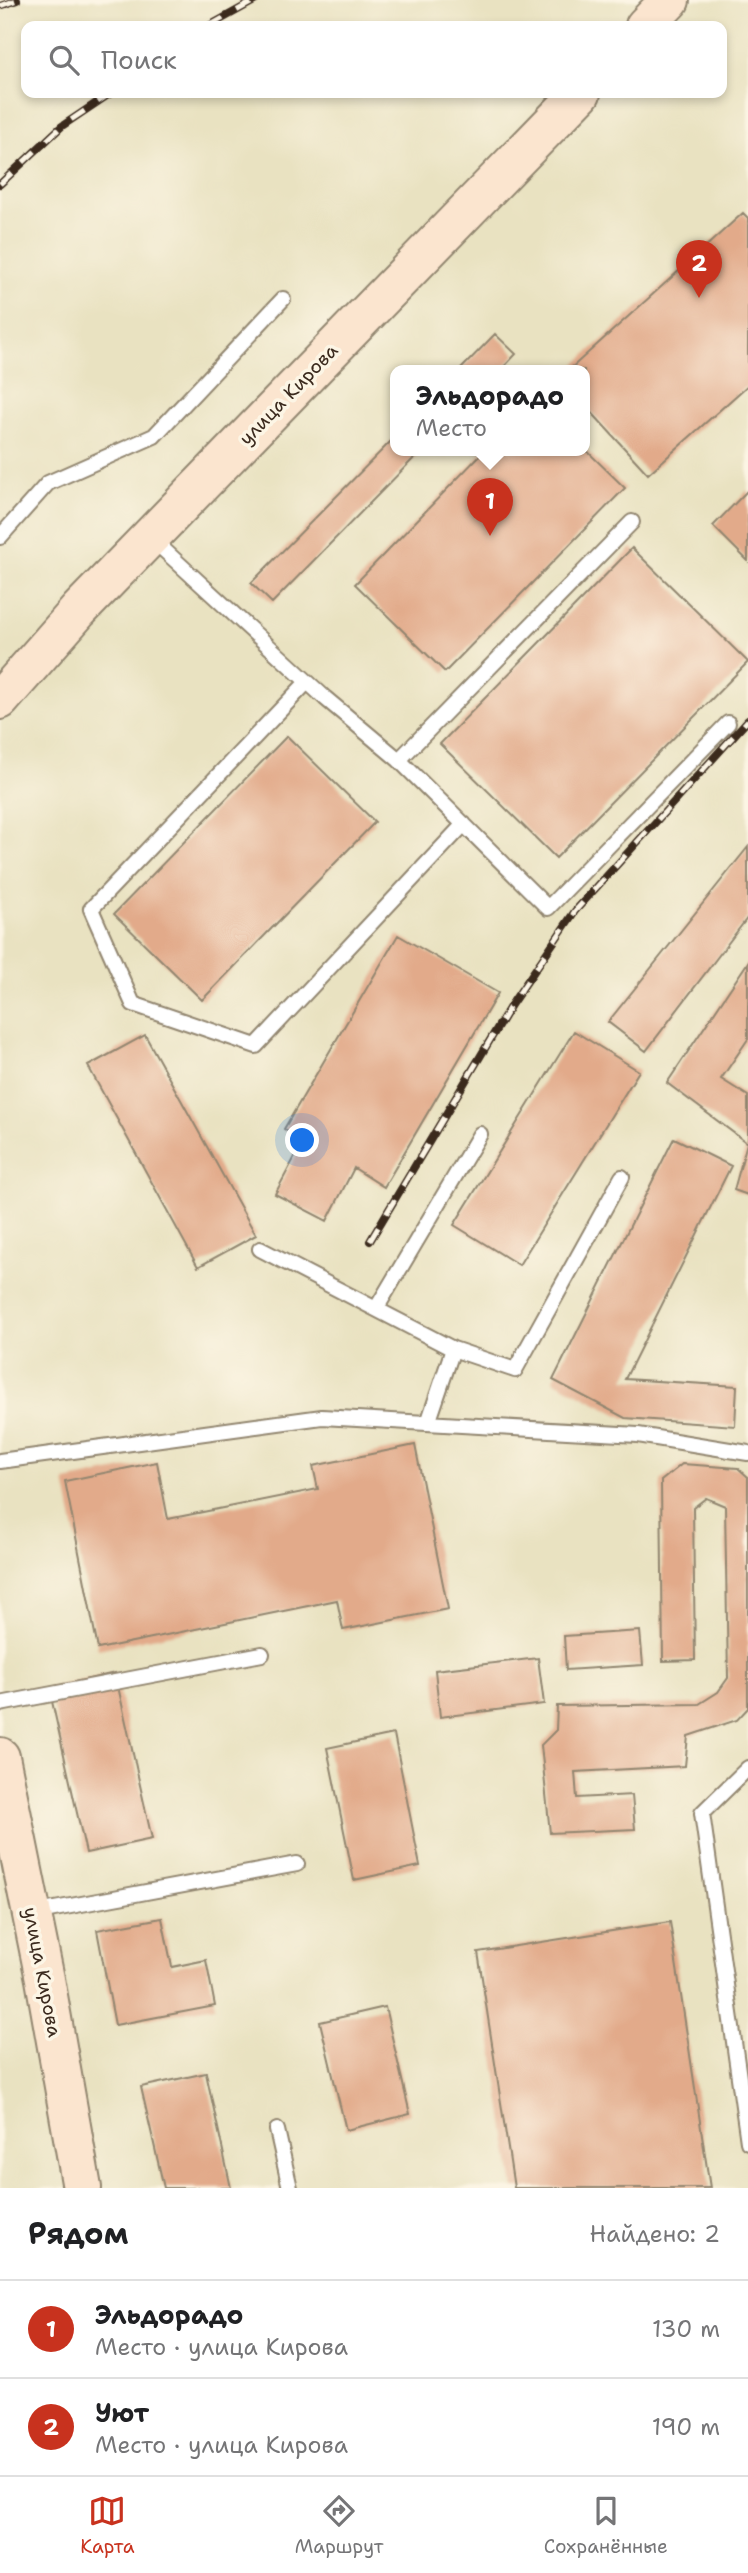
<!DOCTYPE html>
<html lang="ru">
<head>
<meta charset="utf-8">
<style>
	body { margin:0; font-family:"Shantell Sans",sans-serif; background:#f2f2f2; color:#202124 }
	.you { position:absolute; left:303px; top:1141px; width:24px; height:24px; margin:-18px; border:5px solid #fff; border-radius:50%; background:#1a73e8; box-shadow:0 0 0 10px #1a73e833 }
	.badge { display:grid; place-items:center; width:46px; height:46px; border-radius:50%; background:#c8321e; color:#fff; font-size:23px; font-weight:700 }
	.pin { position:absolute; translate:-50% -58px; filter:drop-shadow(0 2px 4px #0008) }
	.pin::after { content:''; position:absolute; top:37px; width:24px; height:21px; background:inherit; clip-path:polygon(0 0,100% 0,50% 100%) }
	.popup { position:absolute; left:390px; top:365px; width:200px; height:91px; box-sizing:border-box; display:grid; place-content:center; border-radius:14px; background:#fff; filter:drop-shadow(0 2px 5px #0005); font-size:23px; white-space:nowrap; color:#757577 }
	.popup b { font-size:26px; color:#202124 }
	.popup::after { content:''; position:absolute; left:50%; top:100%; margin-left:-14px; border:14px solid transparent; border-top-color:#fff }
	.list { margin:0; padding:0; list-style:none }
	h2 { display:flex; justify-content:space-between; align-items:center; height:91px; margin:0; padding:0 28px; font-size:30px }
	h2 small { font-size:23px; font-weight:400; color:#757577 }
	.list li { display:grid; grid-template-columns:46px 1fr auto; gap:21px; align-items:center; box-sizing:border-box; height:98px; padding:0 28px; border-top:2px solid #e0e0e0 }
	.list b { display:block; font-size:26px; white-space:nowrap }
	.list p { margin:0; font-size:23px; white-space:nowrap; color:#757577 }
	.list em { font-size:23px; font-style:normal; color:#757577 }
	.icon { flex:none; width:38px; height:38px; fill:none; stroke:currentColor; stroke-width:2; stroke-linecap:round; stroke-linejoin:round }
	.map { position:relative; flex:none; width:748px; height:2188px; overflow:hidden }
	.search { position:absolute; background:#fff; box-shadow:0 4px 10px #0003; left:21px; right:21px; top:21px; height:77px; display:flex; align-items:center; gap:18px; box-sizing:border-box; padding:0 24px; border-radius:14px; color:#757577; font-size:26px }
	.sheet { height:287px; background:#fff }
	nav { display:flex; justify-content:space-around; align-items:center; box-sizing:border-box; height:98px; border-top:2px solid #e0e0e0; background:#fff; font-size:19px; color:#757577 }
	nav a { display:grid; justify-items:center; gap:4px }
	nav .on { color:#c8321e }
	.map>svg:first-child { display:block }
	.building { fill:#e2aa8a }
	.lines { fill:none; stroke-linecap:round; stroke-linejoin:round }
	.service-casing { stroke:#928670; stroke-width:18 }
	.secondary-casing { stroke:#928670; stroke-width:42 }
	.service { stroke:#fff; stroke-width:14 }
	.secondary { stroke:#fbe5cf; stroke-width:38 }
	.rail-casing { stroke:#3b2a1e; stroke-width:8 }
	.rail { stroke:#fcf5e5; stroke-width:5; stroke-dasharray:16; stroke-linecap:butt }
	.labels { text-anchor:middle; stroke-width:7; stroke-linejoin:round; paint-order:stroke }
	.street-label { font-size:19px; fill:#3b2a1e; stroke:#fcf5e5 }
</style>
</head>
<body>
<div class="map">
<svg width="748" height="2188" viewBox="0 0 748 2188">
	<rect width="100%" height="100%" fill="#fcf5e5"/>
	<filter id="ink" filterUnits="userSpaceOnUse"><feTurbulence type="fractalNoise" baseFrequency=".0143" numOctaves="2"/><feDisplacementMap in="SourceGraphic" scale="14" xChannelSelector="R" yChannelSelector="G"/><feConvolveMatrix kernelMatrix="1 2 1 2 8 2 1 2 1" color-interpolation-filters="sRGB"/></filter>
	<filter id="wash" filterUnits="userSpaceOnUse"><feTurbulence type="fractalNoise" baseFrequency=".00686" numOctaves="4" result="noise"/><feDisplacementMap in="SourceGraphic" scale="28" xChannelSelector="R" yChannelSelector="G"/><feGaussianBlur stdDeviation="1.57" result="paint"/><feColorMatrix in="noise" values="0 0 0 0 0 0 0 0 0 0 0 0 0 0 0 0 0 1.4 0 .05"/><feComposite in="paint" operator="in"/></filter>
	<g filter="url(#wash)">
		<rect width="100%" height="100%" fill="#e9e2c1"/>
		<g id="blocks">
			<!-- building -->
			<path class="building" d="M743 213 748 218V385L648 474 584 404V370H569Z
				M495 334 516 354 501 370H460Z
				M396 436V450H422L272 603 251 583Z
				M485 450H586L625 488 445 672 355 584Z
				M748 490V561L713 526Z
				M632 548 748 662 556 858 440 744Z
				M287 736 375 822 202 1000 114 914Z
				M748 847V917L646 1051 608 1022Z
				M398 935 498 993 384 1187 354 1168 327 1221 275 1194 303 1142 284 1129Z
				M748 962V1039L721 1079 748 1096V1195L734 1190 747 1143 667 1083Z
				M574 1031 639 1071 519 1265 454 1225Z
				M145 1035 256 1235 198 1267 88 1066Z
				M674 1138 731 1166 625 1379 737 1386 735 1426 625 1418 553 1380Z
				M415 1445 448 1609 343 1630 337 1600 98 1649 65 1481 157 1462 168 1519 318 1489 313 1466Z
				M682 1464 738 1468 748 1477V1708L737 1720 688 1736 685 1766 575 1772 577 1798 632 1795 635 1829 550 1833 541 1745 556 1730 557 1706 699 1704 718 1692 728 1678 725 1506 706 1498 693 1508 695 1660 663 1661 661 1481Z
				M640 1631 643 1665 566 1670 564 1636Z
				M538 1658 544 1704 440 1717 435 1670Z
				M115 1673 152 1839 86 1853 49 1688Z
				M394 1734 420 1866 354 1880 327 1748Z
				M162 1918 172 1967 206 1960 215 2006 115 2025 97 1930Z
				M670 1922 710 2188H514L478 1952Z
				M385 2007 410 2114 346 2130 320 2022Z
				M206 2073 231 2188H164L141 2087Z"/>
		</g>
	</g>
	<g filter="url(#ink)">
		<use href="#blocks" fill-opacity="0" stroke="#928670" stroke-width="2"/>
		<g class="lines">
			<defs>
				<path id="service" d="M0 537 48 483 154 436 283 299
					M151 538 325 698 399 760 548 908 728 723
					M307 682 91 909 133 1004 256 1046 464 824
					M399 760 632 522
					M260 1249 453 1349
					M376 1309 480 1134
					M428 1423 453 1349 515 1370 622 1177
					M0 1461 322 1417 638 1435 748 1453
					M0 1704 262 1654
					M748 1768 702 1813 748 2142
					M33 1913 297 1864
					M277 2130 290 2188"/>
				<path id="secondary" d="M645 26 670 0
					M0 700 79 610 581 93
					M0 1757 45 1979 82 2188"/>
			</defs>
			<!-- service casing -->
			<use href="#service" class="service-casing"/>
			<!-- secondary casing -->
			<use href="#secondary" class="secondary-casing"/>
			<!-- service -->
			<use href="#service" class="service"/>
			<!-- secondary -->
			<use href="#secondary" class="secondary"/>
			<defs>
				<path id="rail" d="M0 6 17 0
					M209 26 256 0
					M0 184 62 126 111 93
					M370 1241 511 1005 575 911 748 720"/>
			</defs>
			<!-- rail casing -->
			<use href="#rail" class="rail-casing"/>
			<!-- rail -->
			<use href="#rail" class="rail"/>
		</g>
	</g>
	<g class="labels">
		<!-- street labels -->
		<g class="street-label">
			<text transform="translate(288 394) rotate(-46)" y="7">улица Кирова</text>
			<text transform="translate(43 1972) rotate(79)" y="7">улица Кирова</text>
		</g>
	</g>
</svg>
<div class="you"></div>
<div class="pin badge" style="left:490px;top:536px">1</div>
<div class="popup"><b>Эльдорадо</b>Место</div>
<div class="pin badge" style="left:699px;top:298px">2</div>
<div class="search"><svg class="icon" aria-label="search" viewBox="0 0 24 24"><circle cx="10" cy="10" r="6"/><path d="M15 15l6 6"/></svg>Поиск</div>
</div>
<section class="sheet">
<h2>Рядом<small>Найдено: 2</small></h2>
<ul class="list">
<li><span class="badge">1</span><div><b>Эльдорадо</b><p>Место · улица Кирова</p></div><em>130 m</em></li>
<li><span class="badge">2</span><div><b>Уют</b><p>Место · улица Кирова</p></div><em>190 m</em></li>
</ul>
</section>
<nav>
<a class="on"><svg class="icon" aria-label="map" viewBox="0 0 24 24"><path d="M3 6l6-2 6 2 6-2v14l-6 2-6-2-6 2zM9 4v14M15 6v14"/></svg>Карта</a>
<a><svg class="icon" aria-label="directions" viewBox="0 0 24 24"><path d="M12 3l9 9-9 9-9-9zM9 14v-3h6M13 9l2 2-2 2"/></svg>Маршрут</a>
<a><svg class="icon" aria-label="saved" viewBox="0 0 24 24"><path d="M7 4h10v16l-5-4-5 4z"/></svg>Сохранённые</a>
</nav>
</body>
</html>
